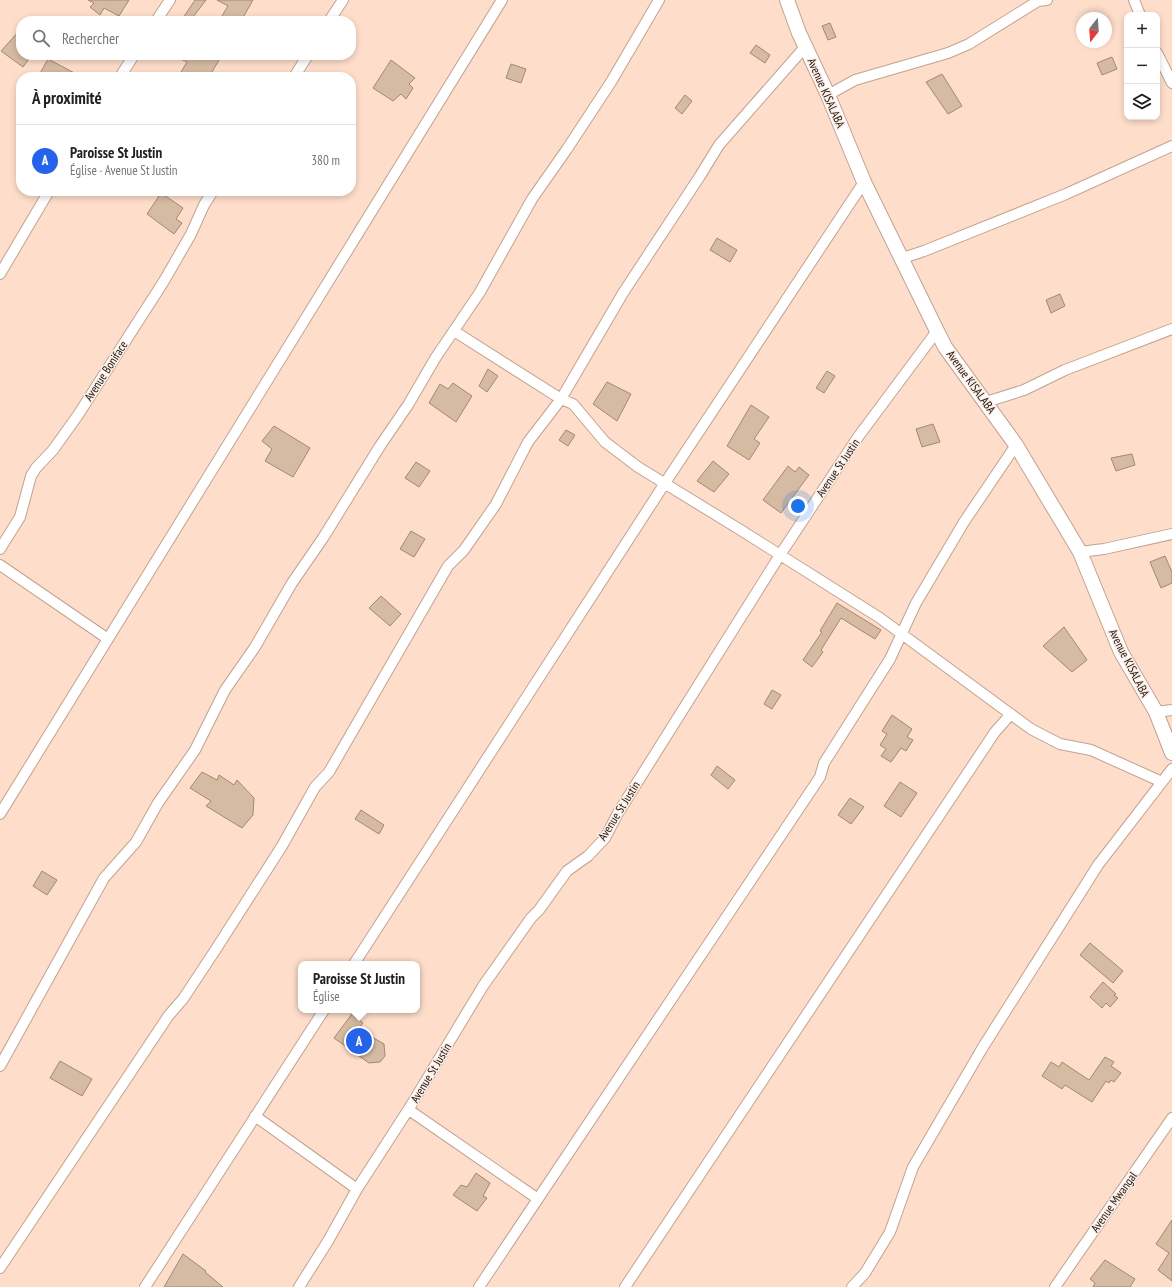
<!DOCTYPE html>
<html lang="fr">
<head>
<meta charset="utf-8">
<style>
	body { margin:0; font-family:"PT Sans Narrow",sans-serif; background:#f2f2f2; color:#222 }
	.controls { position:absolute; right:12px; top:12px; display:grid; overflow:hidden; border-radius:8px; box-shadow:0 2px 6px #0003 }
	.controls button { width:36px; height:36px; display:grid; place-items:center; padding:0; border:0; border-bottom:1px solid #e0e0e0; background:#fff; color:#222; font:20px sans-serif }
	.compass { position:absolute; left:1076px; top:12px; width:36px; height:36px; border-radius:50%; background:#fff; box-shadow:0 2px 6px #0003; rotate:197deg }
	.you { position:absolute; left:798px; top:506px; width:14px; height:14px; margin:-10px; border:3px solid #fff; border-radius:50%; background:#1a73e8; box-shadow:0 0 0 6px #1a73e833 }
	.badge { display:grid; place-items:center; width:26px; height:26px; border-radius:50%; background:#2563eb; color:#fff; font-size:13px; font-weight:700 }
	.pin { position:absolute; translate:-50% -50%; border:2px solid #fff; box-shadow:0 1px 4px #0006 }
	.popup { position:absolute; left:298px; top:961px; width:122px; height:52px; box-sizing:border-box; display:grid; place-content:center; border-radius:8px; background:#fff; filter:drop-shadow(0 1px 3px #0005); font-size:13px; white-space:nowrap; color:#767676 }
	.popup b { font-size:15px; color:#222 }
	.popup::after { content:''; position:absolute; left:50%; top:100%; margin-left:-8px; border:8px solid transparent; border-top-color:#fff }
	.list { margin:0; padding:0; list-style:none }
	h2 { display:flex; justify-content:space-between; align-items:center; height:52px; margin:0; padding:0 16px; font-size:17px }
	h2 small { font-size:13px; font-weight:400; color:#767676 }
	.list li { display:grid; grid-template-columns:26px 1fr auto; gap:12px; align-items:center; box-sizing:border-box; height:72px; padding:0 16px; border-top:1px solid #e0e0e0 }
	.list b { display:block; font-size:15px; white-space:nowrap }
	.list p { margin:0; font-size:13px; white-space:nowrap; color:#767676 }
	.list em { font-size:13px; font-style:normal; color:#767676 }
	.icon { flex:none; width:22px; height:22px; fill:none; stroke:currentColor; stroke-width:2; stroke-linecap:round; stroke-linejoin:round }
	.map { position:relative; flex:none; width:1172px; height:1287px; overflow:hidden }
	.search { position:absolute; background:#fff; box-shadow:0 2px 6px #0003; left:16px; top:16px; width:340px; height:44px; display:flex; align-items:center; gap:10px; box-sizing:border-box; padding:0 14px; border-radius:16px; color:#767676; font-size:15px }
	.panel { position:absolute; background:#fff; box-shadow:0 2px 6px #0003; left:16px; top:72px; width:340px; height:124px; border-radius:16px }
	.map>svg:first-child { display:block }
	.building { fill:#d5bba2; stroke:#a28971 }
	.lines { fill:none; stroke-linecap:round; stroke-linejoin:round }
	.street-casing { stroke:#c2a290; stroke-width:12 }
	.secondary-casing { stroke:#c2a290; stroke-width:16 }
	.street { stroke:#fff; stroke-width:10 }
	.secondary { stroke:#fff; stroke-width:14 }
	.labels { text-anchor:middle; stroke-width:3; stroke-linejoin:round; paint-order:stroke }
	.street-label { font-size:12px; fill:#21160f; stroke:#fcefe7 }
</style>
</head>
<body>
<div class="map">
<svg width="1172" height="1287" viewBox="0 0 1172 1287">
	<rect width="100%" height="100%" fill="#feddca"/>
	<!-- building -->
	<path class="building" d="M88 0H129L119 16 104 8 100 15 90 7 94 3Z
		M195 0H206L190 21H181Z
		M217 0H253L241 21H219L228 6Z
		M830 23 836 37 828 40 822 26Z
		M21 29V55H32L23 67 1 51Z
		M756 45 770 55 765 63 750 53Z
		M173 55H222L209 77H178L187 62Z
		M1112 57 1117 69 1102 75 1097 63Z
		M48 59 82 77H38Z
		M391 60 415 78 409 84 413 88 406 99 401 94 393 101 373 88Z
		M511 64 526 69 521 83 506 78Z
		M942 74 962 106 948 114 926 82Z
		M685 95 692 101 682 114 675 108Z
		M161 193 183 208 176 219 182 223 174 234 147 214Z
		M717 238 737 250 730 262 710 250Z
		M1060 294 1065 306 1051 313 1046 300Z
		M488 369 498 376 487 392 479 386Z
		M827 371 835 376 824 393 816 388Z
		M607 382 631 394 617 421 593 404Z
		M453 383 472 396 456 422 429 403 440 384 448 389Z
		M751 405 769 417 754 439 760 443 749 460 727 446Z
		M933 424 940 442 922 447 916 429Z
		M274 426 310 448 293 477 265 461 272 449 262 441Z
		M566 430 575 435 568 446 559 440Z
		M1132 454 1135 465 1116 471 1111 458Z
		M713 461 729 474 714 492 697 481Z
		M416 462 430 471 419 487 405 478Z
		M788 466 795 472 799 467 809 475 781 513 763 500Z
		M411 531 425 539 414 557 400 549Z
		M1165 556 1172 572V583L1161 588 1150 562Z
		M381 596 401 614 390 626 369 608Z
		M837 603 881 630 875 639 841 618 821 650 823 652 812 667 803 660 822 632 820 631Z
		M1064 627 1087 660 1072 672 1043 646Z
		M772 690 781 695 772 709 764 704Z
		M892 715 912 729 907 737 913 740 906 751 901 748 891 762 881 756 886 749 880 745 887 734 882 731Z
		M717 766 735 780 728 789 711 775Z
		M202 772 217 780 219 775 234 785 237 780 254 798 253 815 242 828 206 806 211 801 190 788Z
		M900 782 917 793 901 817 884 806Z
		M850 798 864 807 851 824 838 815Z
		M361 810 384 825 379 834 355 819Z
		M42 871 57 880 47 895 33 886Z
		M1090 943 1123 971 1113 983 1080 955Z
		M1103 982 1116 994 1114 995 1118 998 1110 1007 1106 1003 1102 1008 1090 997Z
		M352 1014 363 1023 358 1029 384 1044 385 1056 380 1062 369 1063 334 1038Z
		M1105 1057 1114 1062 1111 1066 1121 1073 1114 1082 1111 1080 1109 1083 1106 1081 1092 1102 1065 1085 1062 1089 1042 1076 1051 1062 1059 1067 1062 1062 1089 1080Z
		M60 1061 92 1079 82 1096 50 1078Z
		M476 1173 490 1183 483 1196 487 1198 477 1211 453 1195 461 1185 467 1187Z
		M1172 1220V1281L1158 1270 1169 1253 1156 1244Z
		M183 1254 206 1271 205 1272 223 1287H164Z
		M1105 1260 1135 1279 1130 1287H1093L1095 1283 1090 1279Z"/>
	<g class="lines">
		<defs>
			<path id="street" d="M1134 0 1140 15
				M156 21 170 0
				M329 21 343 0
				M1157 53 1172 83
				M120 77 134 55
				M294 77 308 55
				M828 95 855 80 948 53 969 44 1038 1 1047 0
				M900 259 924 251 1066 194 1172 146
				M0 274 49 191
				M454 331 561 399 573 404 605 442 638 467 739 529 880 618 1031 729 1060 744 1091 750 1162 782
				M986 402 1024 390 1065 370 1172 329
				M0 549 20 517 31 476 36 468 53 450 78 415 164 281 191 234 204 205 213 191
				M1080 552 1104 549 1172 534
				M0 565 108 639
				M1156 712 1172 710
				M0 814 502 0
				M354 964 665 483 864 182
				M0 1066 104 878 136 842 158 803 195 750 225 690 255 647 292 583 323 538 380 446 408 405 436 357 480 292 532 199 567 149 611 82 659 0
				M409 1110 538 1199
				M255 1116 357 1189
				M0 1268 169 1015 183 999 216 949 282 846 315 787 329 772 448 566 464 550 496 504 528 442 561 399 623 293 700 176 719 145 805 47
				M145 1287 324 1010
				M299 1287 328 1241 357 1189 410 1107 483 986 531 918 539 910 567 871 588 856 605 838 618 813 780 555 858 437 937 331
				M479 1287 820 777 824 763 890 659 916 603 964 522 1016 445
				M625 1287 995 732 1011 714
				M852 1287 865 1273 890 1232 913 1167 983 1047 1098 865 1172 769
				M1055 1287 1172 1118"/>
			<path id="secondary" d="M787 0 799 33 828 95 864 182 937 331 945 347 1016 445 1080 552 1121 652 1156 712 1172 753"/>
		</defs>
		<!-- street casing -->
		<use href="#street" class="street-casing"/>
		<!-- secondary casing -->
		<use href="#secondary" class="secondary-casing"/>
		<!-- street -->
		<use href="#street" class="street"/>
		<!-- secondary -->
		<use href="#secondary" class="secondary"/>
	</g>
	<g class="labels">
		<!-- street labels -->
		<g class="street-label">
			<text transform="translate(826 93) rotate(66)" y="4">Avenue KISALABA</text>
			<text transform="translate(106 371) rotate(-57)" y="4">Avenue Boniface</text>
			<text transform="translate(971 382) rotate(54)" y="4">Avenue KISALABA</text>
			<text transform="translate(838 468) rotate(-56)" y="4">Avenue St Justin</text>
			<text transform="translate(1129 663) rotate(63)" y="4">Avenue KISALABA</text>
			<text transform="translate(619 811) rotate(-58)" y="4">Avenue St Justin</text>
			<text transform="translate(431 1073) rotate(-59)" y="4">Avenue St Justin</text>
			<text transform="translate(1114 1202) rotate(-55)" y="4">Avenue Mwangal</text>
		</g>
	</g>
</svg>
<div class="controls">
<button>+</button>
<button>−</button>
<button><svg class="icon" aria-label="layers" viewBox="0 0 24 24"><path d="M12 4l9 5-9 5-9-5zM3 14l9 5 9-5"/></svg></button>
</div>
<svg class="compass" viewBox="-18 -18 36 36"><path d="M0-13l5 13h-10z" fill="#e53935"/><path d="M0 13l5-13h-10z" fill="#767676"/></svg>
<div class="you"></div>
<div class="pin badge" style="left:359px;top:1041px">A</div>
<div class="popup"><b>Paroisse St Justin</b>Église</div>
<div class="search"><svg class="icon" aria-label="search" viewBox="0 0 24 24"><circle cx="10" cy="10" r="6"/><path d="M15 15l6 6"/></svg>Rechercher</div>
<section class="panel">
<h2>À proximité<small></small></h2>
<ul class="list">
<li><span class="badge">A</span><div><b>Paroisse St Justin</b><p>Église · Avenue St Justin</p></div><em>380 m</em></li>
</ul>
</section>
</div>
</body>
</html>
